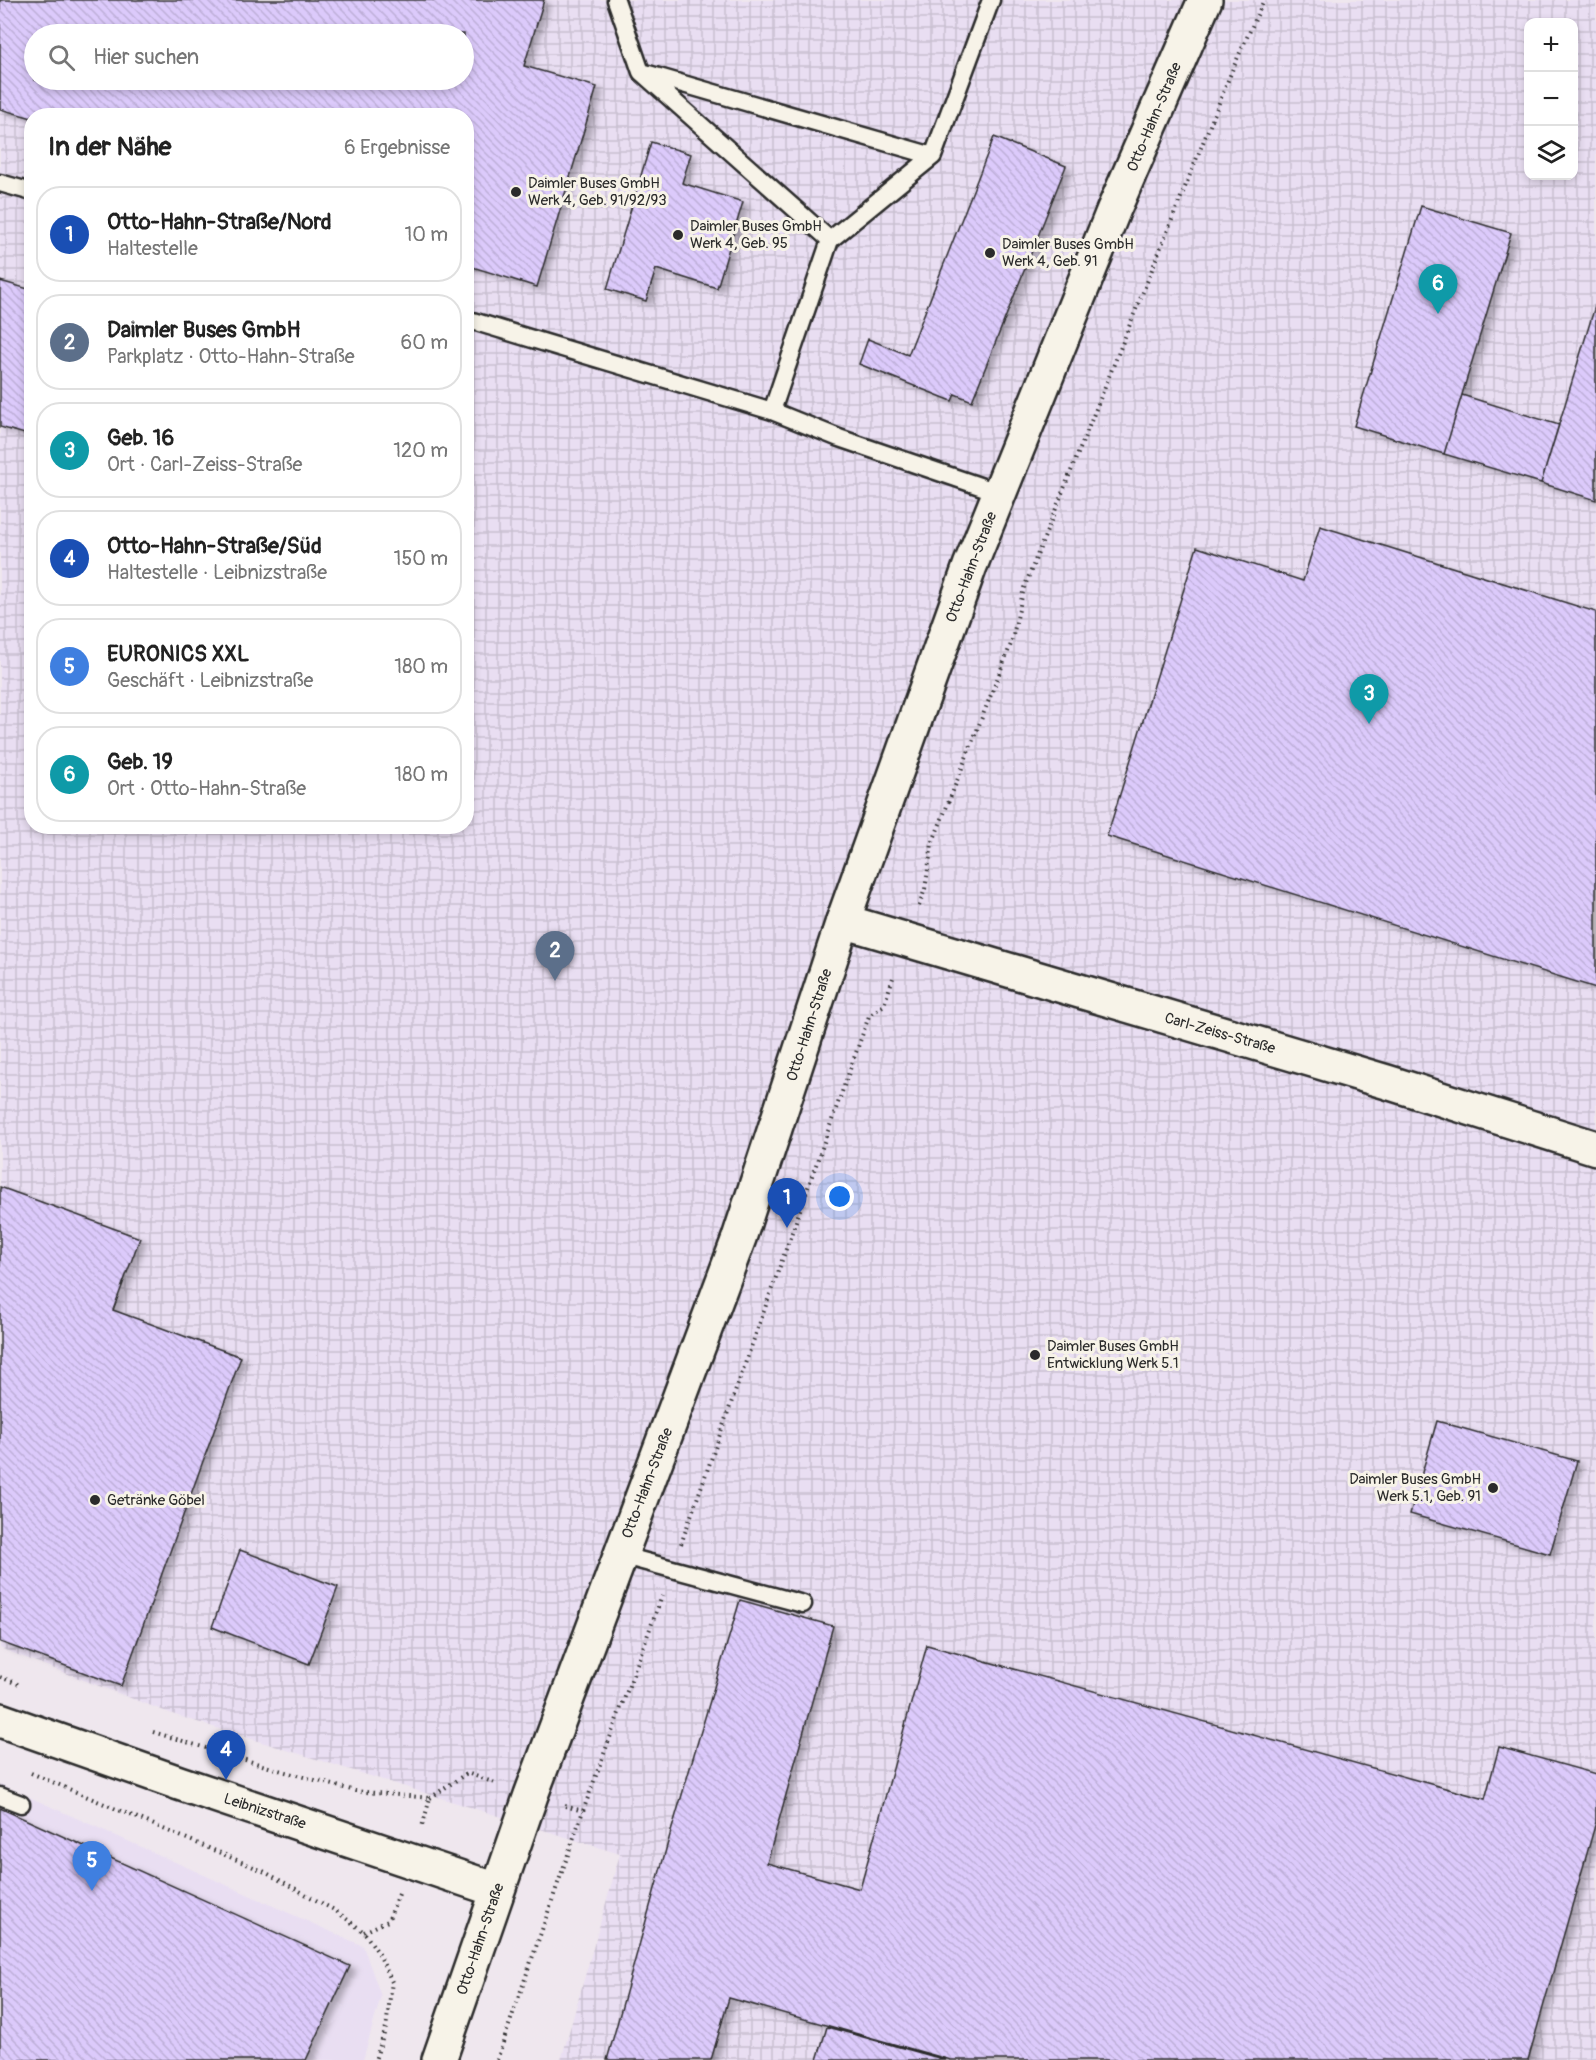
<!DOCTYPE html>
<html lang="de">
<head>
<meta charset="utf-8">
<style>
	body { margin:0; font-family:Pangolin,sans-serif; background:#f2f2f2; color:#222 }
	.controls { position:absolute; right:18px; top:18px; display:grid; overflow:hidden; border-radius:12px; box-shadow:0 3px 9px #0003 }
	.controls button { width:54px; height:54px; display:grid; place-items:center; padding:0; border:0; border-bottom:2px solid #e0e0e0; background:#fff; color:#222; font:30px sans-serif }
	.you { position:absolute; left:840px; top:1197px; width:21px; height:21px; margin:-15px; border:4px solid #fff; border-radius:50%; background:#1a73e8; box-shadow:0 0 0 9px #1a73e833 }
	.badge { display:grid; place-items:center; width:39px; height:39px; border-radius:50%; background:#2b2b2b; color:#fff; font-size:20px; font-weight:700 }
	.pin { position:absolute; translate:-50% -50px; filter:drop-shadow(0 2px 3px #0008) }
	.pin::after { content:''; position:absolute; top:32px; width:21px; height:18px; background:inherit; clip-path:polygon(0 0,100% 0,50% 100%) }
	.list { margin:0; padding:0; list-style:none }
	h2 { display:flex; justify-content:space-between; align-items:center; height:78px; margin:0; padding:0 24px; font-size:26px }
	h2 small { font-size:20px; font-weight:400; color:#767676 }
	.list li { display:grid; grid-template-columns:39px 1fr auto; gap:18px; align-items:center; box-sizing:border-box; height:96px; margin:0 12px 12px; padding:0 12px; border:2px solid #e0e0e0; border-radius:24px }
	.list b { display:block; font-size:22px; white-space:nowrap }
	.list p { margin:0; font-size:20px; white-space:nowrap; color:#767676 }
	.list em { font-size:20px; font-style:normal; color:#767676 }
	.icon { flex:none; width:33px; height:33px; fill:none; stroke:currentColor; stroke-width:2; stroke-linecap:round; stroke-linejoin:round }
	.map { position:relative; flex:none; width:1596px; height:2060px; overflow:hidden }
	.search { position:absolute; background:#fff; box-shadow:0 3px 9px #0003; left:24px; top:24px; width:450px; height:66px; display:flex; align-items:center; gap:15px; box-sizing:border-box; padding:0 21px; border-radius:33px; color:#767676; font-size:22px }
	.panel { position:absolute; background:#fff; box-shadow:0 3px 9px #0003; left:24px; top:108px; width:450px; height:726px; border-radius:24px }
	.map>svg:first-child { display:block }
	.built { fill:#e9def2 }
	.industrial { fill:url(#industrial-grid); fill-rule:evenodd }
	.building { fill:url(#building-back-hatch); stroke:#2b2b2b; stroke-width:1.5; fill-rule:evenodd; filter:url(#shadow) }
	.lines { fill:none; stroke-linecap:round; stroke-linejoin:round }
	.service-casing { stroke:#2b2b2b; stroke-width:21 }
	.minor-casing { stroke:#2b2b2b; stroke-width:38 }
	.tertiary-casing { stroke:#2b2b2b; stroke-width:38 }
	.path { stroke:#2b2b2b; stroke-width:4; stroke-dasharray:1.5 4.5; stroke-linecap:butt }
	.service { stroke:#f7f3e8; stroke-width:16 }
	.minor { stroke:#f7f3e8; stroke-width:33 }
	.tertiary { stroke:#f7f3e8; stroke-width:33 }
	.poi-dot { fill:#2b2b2b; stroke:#f7f3e8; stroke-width:2 }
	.labels { text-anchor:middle; stroke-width:6; stroke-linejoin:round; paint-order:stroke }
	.street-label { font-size:15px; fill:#2b2b2b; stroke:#f7f3e8 }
	.poi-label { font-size:15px; fill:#2b2b2b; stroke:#f7f3e8; text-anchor:start }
</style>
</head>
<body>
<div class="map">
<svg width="1596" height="2060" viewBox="0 0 1596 2060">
	<defs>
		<pattern id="industrial-grid" width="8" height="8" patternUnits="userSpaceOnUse" patternTransform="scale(1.5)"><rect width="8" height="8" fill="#e9def2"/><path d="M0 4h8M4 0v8" fill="none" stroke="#c8bfd0"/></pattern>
		<pattern id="building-back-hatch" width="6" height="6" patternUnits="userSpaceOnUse" patternTransform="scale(1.5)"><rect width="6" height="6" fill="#dccafb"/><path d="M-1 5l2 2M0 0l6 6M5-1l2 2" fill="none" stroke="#bdaed7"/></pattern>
		<filter id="shadow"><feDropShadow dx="6" dy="4" stdDeviation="3" flood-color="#0004"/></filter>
	</defs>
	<rect width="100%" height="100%" fill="#efe7ee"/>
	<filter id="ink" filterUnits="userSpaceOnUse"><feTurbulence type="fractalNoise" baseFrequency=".0167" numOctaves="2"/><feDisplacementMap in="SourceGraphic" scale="12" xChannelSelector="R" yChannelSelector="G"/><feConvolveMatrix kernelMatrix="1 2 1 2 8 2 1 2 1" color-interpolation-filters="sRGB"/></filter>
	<g filter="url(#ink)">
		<!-- built -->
		<path class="built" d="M0 1784 363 1946 381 1996 363 2060H0Z"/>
		<!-- industrial -->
		<path class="industrial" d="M0 0H1596V2060H561L620 1854 175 1715 0 1648ZM1528 22H1574V176H1528ZM34 34H464V80H34ZM32 116H466V826H32Z"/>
		<!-- building -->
		<path class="building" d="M0 0H544L524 66 597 87 537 287 466 265V116H32V118L0 109ZM34 34H464V80H34Z
			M994 137 1066 166 972 401 955 394 952 401 859 364 868 339 908 355Z
			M651 142 691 154 682 183 743 202 717 288 656 269 646 301 607 289Z
			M1421 206 1511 233 1444 454 1354 426Z
			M0 281 32 290V436L0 427Z
			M1596 303V500L1541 483Z
			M1462 395 1559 425 1541 483 1444 454Z
			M1320 526 1596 612V988L1107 836 1197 547 1303 581Z
			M0 1187 140 1238 113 1310 241 1357 121 1686 0 1642Z
			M1437 1421 1577 1461 1550 1554 1410 1514Z
			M240 1550 338 1587 309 1664 212 1627Z
			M740 1600 833 1626 767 1863 860 1889 927 1645 1485 1799 1499 1747 1596 1774V1822L1528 2060H951L729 1998 711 2060H607L670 1835Z
			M0 1808 350 1966 306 2060H0Z
			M827 2027 946 2060H817Z"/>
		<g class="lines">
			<defs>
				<path id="service" d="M616 0 641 72 830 240
					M645 73 933 156
					M0 183 32 192
					M466 319 772 411 839 438 1000 493
					M772 411 830 240 933 156 991 0
					M620 1555 803 1604
					M0 1796 21 1804"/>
				<path id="minor" d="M843 921 1387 1082 1596 1148
					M0 1720 179 1783 497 1890"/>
				<path id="tertiary" d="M439 2060 531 1795 739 1238 843 921 970 566 1114 209 1205 0"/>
			</defs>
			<!-- service casing -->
			<use href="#service" class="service-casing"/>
			<!-- minor casing -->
			<use href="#minor" class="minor-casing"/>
			<!-- tertiary casing -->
			<use href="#tertiary" class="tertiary-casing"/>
			<!-- path -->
			<path class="path" d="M919 906 925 889 932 844 1011 644 1024 588 1233 68 1264 0
				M681 1544 869 1016 884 1005 894 975
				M0 1677 18 1684
				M153 1732 282 1771 355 1791 430 1798 422 1827
				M31 1773 263 1871 336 1911 364 1932 379 1954 392 1982 386 2028 375 2060
				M430 1798 467 1773 498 1784
				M565 1806 583 1811
				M364 1932 388 1921 399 1894
				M497 2060 583 1811 662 1596"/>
			<!-- service -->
			<use href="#service" class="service"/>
			<!-- minor -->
			<use href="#minor" class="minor"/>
			<!-- tertiary -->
			<use href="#tertiary" class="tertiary"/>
		</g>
	</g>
	<!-- markers -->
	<g class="poi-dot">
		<circle cx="516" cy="192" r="6"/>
		<circle cx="678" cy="235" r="6"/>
		<circle cx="990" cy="253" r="6"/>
		<circle cx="1035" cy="1355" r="6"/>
		<circle cx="1493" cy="1488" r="6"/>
		<circle cx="95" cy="1500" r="6"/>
	</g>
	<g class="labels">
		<!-- street labels -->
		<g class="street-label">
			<text transform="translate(1154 117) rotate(-67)" y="5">Otto-Hahn-Straße</text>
			<text transform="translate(971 567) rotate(-69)" y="5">Otto-Hahn-Straße</text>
			<text transform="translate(809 1025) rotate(-72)" y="5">Otto-Hahn-Straße</text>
			<text transform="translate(1220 1033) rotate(16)" y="5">Carl-Zeiss-Straße</text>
			<text transform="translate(647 1483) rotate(-69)" y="5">Otto-Hahn-Straße</text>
			<text transform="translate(265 1811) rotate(18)" y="5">Leibnizstraße</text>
			<text transform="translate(480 1939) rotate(-71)" y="5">Otto-Hahn-Straße</text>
		</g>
		<!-- poi labels -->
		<g class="poi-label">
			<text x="528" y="188">Daimler Buses GmbH<tspan x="528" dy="17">Werk 4, Geb. 91/92/93</tspan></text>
			<text x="690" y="231">Daimler Buses GmbH<tspan x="690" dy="17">Werk 4, Geb. 95</tspan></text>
			<text x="1002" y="249">Daimler Buses GmbH<tspan x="1002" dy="17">Werk 4, Geb. 91</tspan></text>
			<text x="1047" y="1351">Daimler Buses GmbH<tspan x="1047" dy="17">Entwicklung Werk 5.1</tspan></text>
			<text x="1481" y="1484" text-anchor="end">Daimler Buses GmbH<tspan x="1481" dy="17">Werk 5.1, Geb. 91</tspan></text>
			<text x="107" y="1505">Getränke Göbel</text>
		</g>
	</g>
</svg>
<div class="controls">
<button>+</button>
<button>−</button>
<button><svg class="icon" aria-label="layers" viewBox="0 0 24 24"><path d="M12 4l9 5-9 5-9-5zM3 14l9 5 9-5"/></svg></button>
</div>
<div class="you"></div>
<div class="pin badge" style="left:787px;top:1228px;background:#1a4fb4">1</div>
<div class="pin badge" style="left:555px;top:981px;background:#5c6f8a">2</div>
<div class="pin badge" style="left:1369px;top:724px;background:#0f9aa8">3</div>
<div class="pin badge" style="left:226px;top:1780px;background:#1a4fb4">4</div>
<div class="pin badge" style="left:92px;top:1891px;background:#3f7fe0">5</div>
<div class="pin badge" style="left:1438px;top:314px;background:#0f9aa8">6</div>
<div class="search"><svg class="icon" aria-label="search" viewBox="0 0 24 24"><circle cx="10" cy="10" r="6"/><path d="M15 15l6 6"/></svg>Hier suchen</div>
<section class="panel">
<h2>In der Nähe<small>6 Ergebnisse</small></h2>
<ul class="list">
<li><span class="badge" style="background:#1a4fb4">1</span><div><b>Otto-Hahn-Straße/Nord</b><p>Haltestelle</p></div><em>10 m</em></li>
<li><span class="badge" style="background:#5c6f8a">2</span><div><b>Daimler Buses GmbH</b><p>Parkplatz · Otto-Hahn-Straße</p></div><em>60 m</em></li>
<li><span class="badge" style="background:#0f9aa8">3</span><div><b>Geb. 16</b><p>Ort · Carl-Zeiss-Straße</p></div><em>120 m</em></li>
<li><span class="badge" style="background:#1a4fb4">4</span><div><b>Otto-Hahn-Straße/Süd</b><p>Haltestelle · Leibnizstraße</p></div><em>150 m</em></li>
<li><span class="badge" style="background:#3f7fe0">5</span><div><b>EURONICS XXL</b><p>Geschäft · Leibnizstraße</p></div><em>180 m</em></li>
<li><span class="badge" style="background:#0f9aa8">6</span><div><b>Geb. 19</b><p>Ort · Otto-Hahn-Straße</p></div><em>180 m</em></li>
</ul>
</section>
</div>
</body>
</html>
